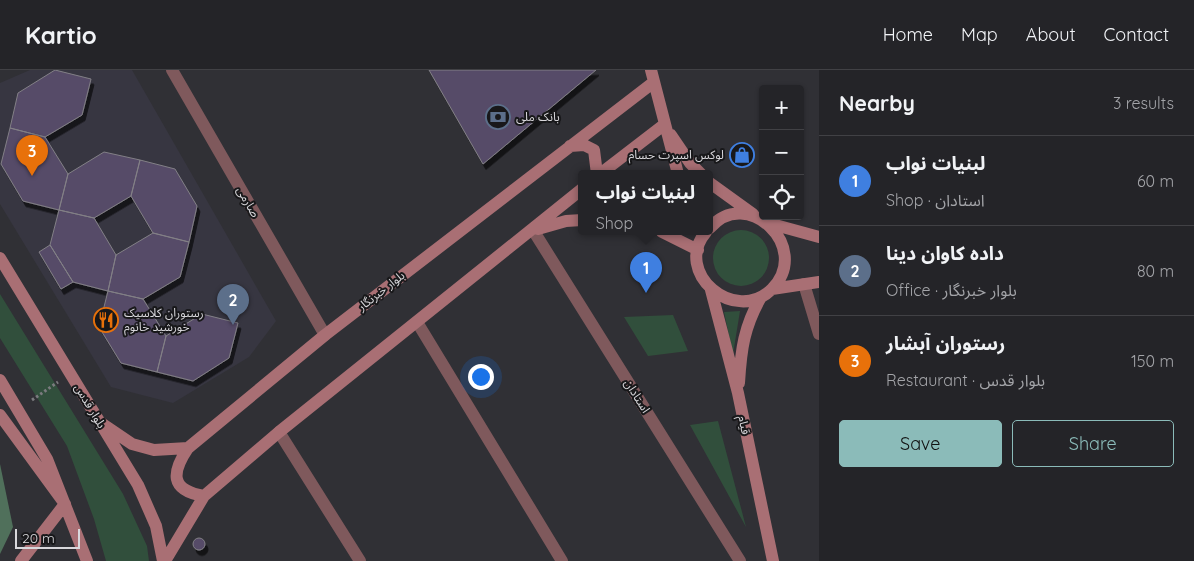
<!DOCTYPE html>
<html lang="en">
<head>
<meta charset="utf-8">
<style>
	body { margin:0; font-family:Quicksand,"Noto Sans Arabic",sans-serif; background:#2c2c30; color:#f1f3f6 }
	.controls { position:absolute; right:15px; top:15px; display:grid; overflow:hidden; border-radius:5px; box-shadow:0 1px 4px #0004 }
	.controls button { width:45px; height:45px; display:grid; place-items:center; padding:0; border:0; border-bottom:1px solid #414145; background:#242428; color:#f1f3f6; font:25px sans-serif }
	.scale { position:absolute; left:15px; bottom:12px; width:65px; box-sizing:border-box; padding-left:5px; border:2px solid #d9d8dc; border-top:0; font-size:14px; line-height:18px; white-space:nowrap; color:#d9d8dc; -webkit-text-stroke:4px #18181a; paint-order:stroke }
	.you { position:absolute; left:480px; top:306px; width:18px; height:18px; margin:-12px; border:4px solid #fff; border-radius:50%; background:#1a73e8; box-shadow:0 0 0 8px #1a73e833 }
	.badge { display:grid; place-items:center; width:32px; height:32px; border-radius:50%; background:#8bbbb9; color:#fff; font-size:16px; font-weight:700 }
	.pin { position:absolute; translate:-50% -41px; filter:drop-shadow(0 1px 2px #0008) }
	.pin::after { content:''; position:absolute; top:26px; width:18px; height:15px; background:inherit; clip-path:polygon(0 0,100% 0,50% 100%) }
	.popup { position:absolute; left:578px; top:100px; width:135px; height:65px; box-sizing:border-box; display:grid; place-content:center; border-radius:5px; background:#242428; filter:drop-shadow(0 1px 4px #0005); font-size:16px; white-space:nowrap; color:#a3a4a8 }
	.popup b { font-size:19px; color:#f1f3f6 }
	.popup::after { content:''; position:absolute; left:50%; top:100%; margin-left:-10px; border:10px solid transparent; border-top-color:#242428 }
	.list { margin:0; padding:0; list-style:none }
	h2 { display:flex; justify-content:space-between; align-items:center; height:65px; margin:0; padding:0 20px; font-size:21px }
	h2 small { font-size:16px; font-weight:400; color:#a3a4a8 }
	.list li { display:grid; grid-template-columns:32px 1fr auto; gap:15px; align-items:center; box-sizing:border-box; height:90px; padding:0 20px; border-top:1px solid #414145 }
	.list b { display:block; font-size:19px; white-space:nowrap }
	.list p { margin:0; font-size:16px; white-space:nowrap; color:#a3a4a8 }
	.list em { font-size:16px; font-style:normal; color:#a3a4a8 }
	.actions { display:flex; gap:10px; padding:15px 20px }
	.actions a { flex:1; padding:11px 0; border:1px solid #8bbbb9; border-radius:5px; text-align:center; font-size:18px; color:#8bbbb9 }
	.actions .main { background:#8bbbb9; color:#111 }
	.icon { flex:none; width:28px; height:28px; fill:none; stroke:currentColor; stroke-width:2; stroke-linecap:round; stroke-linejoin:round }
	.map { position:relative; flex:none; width:819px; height:491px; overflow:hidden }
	header { display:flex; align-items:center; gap:30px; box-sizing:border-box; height:70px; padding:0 25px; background:#242428; border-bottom:1px solid #414145 }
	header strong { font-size:24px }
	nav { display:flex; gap:28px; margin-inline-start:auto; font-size:18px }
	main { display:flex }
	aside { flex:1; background:#242428 }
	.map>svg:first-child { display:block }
	.built { fill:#373641 }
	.green { fill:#314f3c }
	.forest { fill:#50705b }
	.building { fill:#574b68; stroke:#828086; filter:url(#shadow) }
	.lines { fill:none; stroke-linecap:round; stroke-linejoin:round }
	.path { stroke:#7b7b7f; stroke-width:3; stroke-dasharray:2.5 2.5; stroke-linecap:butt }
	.street { stroke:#7f595c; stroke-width:12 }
	.secondary { stroke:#a96f74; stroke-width:12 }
	.labels { text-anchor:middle; stroke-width:4; stroke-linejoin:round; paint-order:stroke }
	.poi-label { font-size:12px; fill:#d9d8dc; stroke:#18181a; text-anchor:start }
	.street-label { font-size:12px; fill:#d9d8dc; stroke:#18181a }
</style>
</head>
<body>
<header>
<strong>Kartio</strong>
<nav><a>Home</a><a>Map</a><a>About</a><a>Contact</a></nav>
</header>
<main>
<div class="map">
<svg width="819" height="491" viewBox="0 0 819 491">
	<defs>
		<filter id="shadow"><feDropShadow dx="3" dy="5.5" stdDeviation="0" flood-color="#0009"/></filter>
	</defs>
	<rect width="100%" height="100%" fill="#303035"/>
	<!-- built -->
	<path class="built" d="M30 0H132L276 251 249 287 173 333 111 317 0 134V13Z"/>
	<!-- green -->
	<path class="green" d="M713 188a28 28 0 1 1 56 0a28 28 0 1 1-56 0Z
		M0 224 123 424 147 476 149 491H106L94 449 67 376 0 268Z
		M740 241 733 284 724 242Z
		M673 245 688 281 648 286 624 247Z
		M718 351 746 457 690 355Z"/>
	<!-- forest -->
	<path class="forest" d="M0 394 13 457 0 484Z"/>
	<!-- building -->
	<path class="building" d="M55 0 91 9 82 45 45 67 10 58 18 23Z
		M429 0H596L483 94Z
		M10 58 45 67 68 104 59 140 23 131 1 94Z
		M104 82 140 90 131 126 94 148 59 140 68 104Z
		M140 90 175 99 197 136 189 172 153 163 131 126Z
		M59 140 94 148 116 185 108 221 73 212 50 175Z
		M153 163 189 172 180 207 143 229 108 221 116 185Z
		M50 175 73 212 61 219 39 182Z
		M108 221 143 229 166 266 157 302 121 293 99 257Z
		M202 244 238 253 229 288 193 311 157 302 166 266Z
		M193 474a6 6 0 1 1 12 0a6 6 0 1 1-12 0Z"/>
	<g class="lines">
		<!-- path -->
		<path class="path" d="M32 330 58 312"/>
		<!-- street -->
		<path class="street" d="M172 0 325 265
			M533 160 740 491
			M804 214 819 264
			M417 252 562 491
			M279 362 360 491"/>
		<!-- secondary -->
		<path class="secondary" d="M651 0 678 104
			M671 65 690 93 701 104
			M570 76 584 75 594 80 597 104
			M600 104 665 54
			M710 113 753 144
			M768 153 819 167
			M538 159 566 151 582 150
			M662 162 698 180
			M706 162C672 202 735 256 772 219 813 177 746 115 710 158
			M0 188 138 415 156 456 163 491
			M772 219 819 212
			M711 220 738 323 773 491
			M0 310 47 389 87 491
			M739 313C741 279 744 257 761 227
			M0 345 65 434 21 491
			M101 353 132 374 154 380 188 378 325 265 654 12
			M188 378C172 402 169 420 204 426
			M165 491 204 426 279 362 582 119"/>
	</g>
	<!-- icons -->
	<defs>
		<symbol id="bank-ring" viewBox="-11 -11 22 22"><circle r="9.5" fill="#18181a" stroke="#5c6f8a" stroke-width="1.5"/><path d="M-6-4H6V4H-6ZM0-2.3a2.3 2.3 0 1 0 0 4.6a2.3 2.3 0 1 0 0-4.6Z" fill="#5c6f8a"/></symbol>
		<symbol id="shop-ring" viewBox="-11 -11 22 22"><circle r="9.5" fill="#18181a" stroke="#3f7fe0" stroke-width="1.5"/><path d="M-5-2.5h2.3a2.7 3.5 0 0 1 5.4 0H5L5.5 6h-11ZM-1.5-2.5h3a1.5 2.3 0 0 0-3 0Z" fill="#3f7fe0"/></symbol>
		<symbol id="restaurant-ring" viewBox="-11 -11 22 22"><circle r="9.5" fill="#18181a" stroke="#e8710a" stroke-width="1.5"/><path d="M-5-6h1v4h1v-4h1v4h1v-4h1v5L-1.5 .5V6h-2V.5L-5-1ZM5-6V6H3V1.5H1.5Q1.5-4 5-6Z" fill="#e8710a"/></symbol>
	</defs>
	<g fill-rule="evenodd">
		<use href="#bank-ring" x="484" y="33" width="28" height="28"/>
		<use href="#shop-ring" x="728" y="71" width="28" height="28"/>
		<use href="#restaurant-ring" x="92" y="236" width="28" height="28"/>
	</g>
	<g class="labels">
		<!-- poi labels -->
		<g class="poi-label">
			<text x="516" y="51">بانک ملی</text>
			<text x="724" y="89" text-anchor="end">لوکس اسپرت حسام</text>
			<text x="124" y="247">رستوران کلاسیک<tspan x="124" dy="14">خورشید خانوم</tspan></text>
		</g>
		<!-- street labels -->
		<g class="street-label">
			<text transform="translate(248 132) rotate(60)" y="4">صارمی</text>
			<text transform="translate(381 221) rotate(-38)" y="4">بلوار خبرنگار</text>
			<text transform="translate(637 326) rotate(58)" y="4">استادان</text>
			<text transform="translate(90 336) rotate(59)" y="4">بلوار قدس</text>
			<text transform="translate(744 355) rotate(78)" y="4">قیام</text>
		</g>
	</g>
</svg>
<div class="controls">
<button>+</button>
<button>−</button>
<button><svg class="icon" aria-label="locate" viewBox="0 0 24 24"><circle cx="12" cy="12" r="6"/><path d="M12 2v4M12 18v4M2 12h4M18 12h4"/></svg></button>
</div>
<div class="scale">20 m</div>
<div class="you"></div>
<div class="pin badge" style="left:646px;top:223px;background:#3f7fe0">1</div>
<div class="popup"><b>لبنیات نواب</b>Shop</div>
<div class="pin badge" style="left:233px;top:255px;background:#5c6f8a">2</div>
<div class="pin badge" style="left:32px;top:106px;background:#e8710a">3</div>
</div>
<aside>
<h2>Nearby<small>3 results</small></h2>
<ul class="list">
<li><span class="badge" style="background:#3f7fe0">1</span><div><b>لبنیات نواب</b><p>Shop · استادان</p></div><em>60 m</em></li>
<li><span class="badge" style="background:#5c6f8a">2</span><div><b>داده کاوان دینا</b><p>Office · بلوار خبرنگار</p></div><em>80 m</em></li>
<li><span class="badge" style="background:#e8710a">3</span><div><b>رستوران آبشار</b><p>Restaurant · بلوار قدس</p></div><em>150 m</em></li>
</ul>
<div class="actions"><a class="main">Save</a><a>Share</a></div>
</aside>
</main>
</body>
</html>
